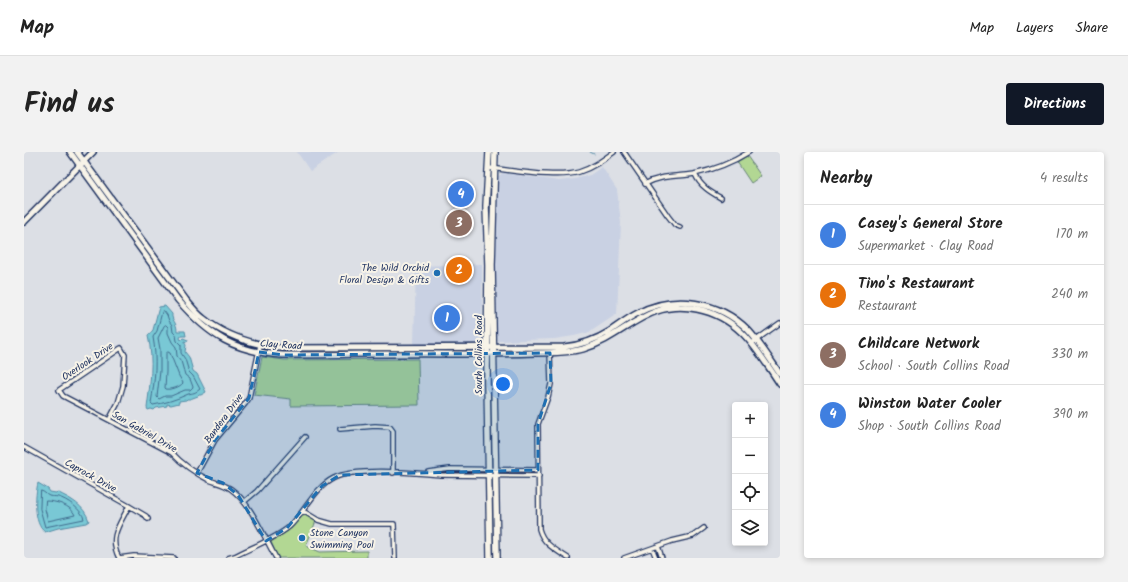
<!DOCTYPE html>
<html lang="en">
<head>
<meta charset="utf-8">
<style>
	body { margin:0; font-family:Kalam,sans-serif; background:#f2f2f2; color:#222 }
	.controls { position:absolute; right:12px; bottom:12px; display:grid; overflow:hidden; border-radius:4px; box-shadow:0 2px 6px #0003 }
	.controls button { width:36px; height:36px; display:grid; place-items:center; padding:0; border:0; border-bottom:1px solid #e0e0e0; background:#fff; color:#222; font:20px sans-serif }
	.you { position:absolute; left:479px; top:232px; width:14px; height:14px; margin:-10px; border:3px solid #fff; border-radius:50%; background:#1a73e8; box-shadow:0 0 0 6px #1a73e833 }
	.badge { display:grid; place-items:center; width:26px; height:26px; border-radius:50%; background:#111827; color:#fff; font-size:13px; font-weight:700 }
	.pin { position:absolute; translate:-50% -50%; border:2px solid #fff; box-shadow:0 1px 4px #0006 }
	.list { margin:0; padding:0; list-style:none }
	h2 { display:flex; justify-content:space-between; align-items:center; height:52px; margin:0; padding:0 16px; font-size:17px }
	h2 small { font-size:13px; font-weight:400; color:#767676 }
	.list li { display:grid; grid-template-columns:26px 1fr auto; gap:12px; align-items:center; box-sizing:border-box; height:60px; padding:0 16px; border-top:1px solid #e0e0e0 }
	.list b { display:block; font-size:15px; white-space:nowrap }
	.list p { margin:0; font-size:13px; white-space:nowrap; color:#767676 }
	.list em { font-size:13px; font-style:normal; color:#767676 }
	.icon { flex:none; width:22px; height:22px; fill:none; stroke:currentColor; stroke-width:2; stroke-linecap:round; stroke-linejoin:round }
	.map { position:relative; flex:none; width:756px; height:406px; overflow:hidden; border-radius:4px }
	header { display:flex; align-items:center; gap:24px; box-sizing:border-box; height:56px; padding:0 20px; background:#fff; border-bottom:1px solid #e0e0e0 }
	header strong { font-size:19px }
	nav { display:flex; gap:22px; margin-inline-start:auto; font-size:14px }
	.intro { display:flex; align-items:center; justify-content:space-between; box-sizing:border-box; height:96px; padding:0 24px }
	h1 { margin:0; font-size:28px }
	.button { padding:10px 18px; border-radius:4px; background:#111827; color:#fff; font-size:14px; font-weight:700 }
	main { display:flex; gap:24px; padding:0 24px }
	aside { flex:1; background:#fff; border-radius:4px; box-shadow:0 2px 6px #0003 }
	.map>svg:first-child { display:block }
	.built { fill:#c9d1e3 }
	.green { fill:#b2d793; stroke:#668378 }
	.water { fill:#79c8d5; stroke:#538ba5 }
	.lines { fill:none; stroke-linecap:round; stroke-linejoin:round }
	.shore { stroke:#416c8e; stroke-width:1 }
	.stream { stroke:#538ba5; stroke-width:1 }
	.street-casing { stroke:#1b2f5e; stroke-width:6 }
	.secondary-casing { stroke:#1b2f5e; stroke-width:8 }
	.primary-casing { stroke:#1b2f5e; stroke-width:8 }
	.street { stroke:#f7f3e8; stroke-width:3.5 }
	.secondary { stroke:#f7f3e8; stroke-width:5 }
	.primary { stroke:#f7f3e8; stroke-width:5.5 }
	.marked { fill:#1f6fb2; fill-opacity:0.2; stroke:#1f6fb2; stroke-width:3; stroke-dasharray:8 5; stroke-linejoin:round }
	.poi-dot { fill:#1f6fb2; stroke:#f7f3e8; stroke-width:1.5 }
	.labels { text-anchor:middle; stroke-width:4; stroke-linejoin:round; paint-order:stroke }
	.poi-label { font-size:10px; fill:#1b2f5e; stroke:#f7f3e8; text-anchor:end }
	.street-label { font-size:10px; fill:#1b2f5e; stroke:#f7f3e8 }
</style>
</head>
<body>
<header>
<strong>Map</strong>
<nav><a>Map</a><a>Layers</a><a>Share</a></nav>
</header>
<div class="intro"><h1>Find us</h1><a class="button">Directions</a></div>
<main>
<div class="map">
<svg width="756" height="406" viewBox="0 0 756 406">
	<rect width="100%" height="100%" fill="#dcdfe5"/>
	<filter id="ink" filterUnits="userSpaceOnUse"><feTurbulence type="fractalNoise" baseFrequency=".025" numOctaves="2"/><feDisplacementMap in="SourceGraphic" scale="8" xChannelSelector="R" yChannelSelector="G"/><feConvolveMatrix kernelMatrix="1 2 1 2 8 2 1 2 1" color-interpolation-filters="sRGB"/></filter>
	<g filter="url(#ink)">
		<!-- built -->
		<path class="built" d="M273 0H315L286 19Z
			M578 15 593 38 597 71 593 162 566 180 550 184 530 187 474 189 473 184 471 106 473 25 479 21 535 29 551 27 566 23Z
			M458 112V186L452 192H390L392 114Z"/>
		<!-- green -->
		<path class="green" d="M723 4 737 24 727 31 713 10Z
			M238 205 260 208 394 207 395 253 267 254V247L230 243Z
			M281 363 292 369 282 394 296 400 343 399V406H254L247 390 265 378 279 364Z"/>
		<!-- water -->
		<path class="water" d="M141 154 148 162C147 168 153 170 153 179H161L162 184H157L156 186 157 188 159 186 164 188 163 190 160 189V190L162 193 161 200 165 205 169 219 173 222 182 240 177 243H175L174 244 166 247H163L162 248 155 249V251L147 253 143 252V254L132 256 130 258 127 257 124 258 123 256C126 232 130 209 124 184L129 178 135 155Z
			M14 331 24 337 26 340 32 341 33 340C47 347 60 353 65 369L62 371 34 376 21 380C9 372 11 343 14 331Z"/>
		<g class="lines">
			<!-- shore -->
			<path class="shore" d="M140 159 143 163 145 169 148 173 149 180 152 183 153 189 157 193V201L161 207 165 220 169 224 176 237C169 243 168 240 162 243 151 248 141 251 129 253L127 251C131 228 133 207 129 185L133 179 138 160Z
				M142 173 144 175V181L148 190 152 195 153 204 157 209 161 223 166 227 169 235 166 238H161L147 244H141L135 247 133 245 136 219V197L134 186 140 174Z
				M144 200 146 201 155 224 159 231C156 235 147 238 142 237L141 236 142 220V202Z
				M17 339C21 340 21 342 25 344 28 345 31 344 34 345 43 347 58 358 60 367L21 375 16 357Z
				M22 349C31 349 47 353 51 363L24 369 21 357Z"/>
			<!-- stream -->
			<path class="stream" d="M566 0 570 2"/>
			<defs>
				<path id="street" d="M600 0 644 64 651 73 656 75
					M464 16C488 18 533 27 555 20 568 16 579 8 590 0
					M671 22C676 34 686 40 697 46
					M621 32C636 23 653 25 670 22 689 18 709 10 725 0
					M728 191 756 171
					M526 201 527 232 524 245 514 272 515 377C519 392 532 398 544 406
					M85 268 94 251 99 234 101 203 97 196 35 238 39 244 148 301C159 313 171 321 185 328 193 331 200 332 207 337 227 351 240 385 252 406
					M316 277 351 274 366 275 369 279V321
					M0 295 105 354 122 364 124 367
					M404 320 426 317 514 318
					M173 321 191 288 221 252 225 246 236 193
					M220 350 233 339 281 285
					M279 359 294 368 308 372H370L371 406
					M634 394 638 406
					M628 396 632 406
					M95 406C84 385 96 372 105 354
					M95 406 110 404 150 406
					M204 406 211 404C228 395 249 388 265 375 281 360 290 336 310 326 332 315 392 321 417 323L515 324
					M600 406 648 389 669 384 680 376"/>
				<path id="secondary" d="M46 0 154 148C185 184 211 200 259 203 317 203 374 201 432 202 458 202 485 202 511 201 527 201 544 201 559 197 603 184 621 147 673 157 717 166 733 198 756 232
					M53 0 162 148C167 154 172 161 179 166 201 184 227 192 255 196L540 195C557 193 572 188 586 179 595 173 604 166 614 161 650 142 695 149 724 178 736 191 746 207 756 222
					M0 70 69 0"/>
				<path id="primary" d="M465 0 462 54 464 113 463 229 466 406
					M471 0 468 113 473 406"/>
			</defs>
			<!-- street casing -->
			<use href="#street" class="street-casing"/>
			<!-- secondary casing -->
			<use href="#secondary" class="secondary-casing"/>
			<!-- primary casing -->
			<use href="#primary" class="primary-casing"/>
			<!-- street -->
			<use href="#street" class="street"/>
			<!-- secondary -->
			<use href="#secondary" class="secondary"/>
			<!-- primary -->
			<use href="#primary" class="primary"/>
		</g>
	</g>
	<!-- marked area -->
	<path class="marked" d="M235 200 259 203 526 201 527 232 514 272V318L316 323 298 334 263 376 242 389 214 343 199 331 173 321 191 288 225 246Z"/>
	<!-- markers -->
	<g class="poi-dot">
		<circle cx="413" cy="121" r="4"/>
		<circle cx="278" cy="386" r="4"/>
	</g>
	<g class="labels">
		<!-- poi labels -->
		<g class="poi-label">
			<text x="405" y="119">The Wild Orchid<tspan x="405" dy="12">Floral Design &amp; Gifts</tspan></text>
			<text x="286" y="384" text-anchor="start">Stone Canyon<tspan x="286" dy="12">Swimming Pool</tspan></text>
		</g>
		<!-- street labels -->
		<g class="street-label">
			<text transform="translate(257 192) rotate(4)" y="4">Clay Road</text>
			<text transform="translate(454 203) rotate(-90)" y="4">South Collins Road</text>
			<text transform="translate(63 209) rotate(-34)" y="4">Overlook Drive</text>
			<text transform="translate(199 266) rotate(-54)" y="4">Bandera Drive</text>
			<text transform="translate(121 279) rotate(30)" y="4">San Gabriel Drive</text>
			<text transform="translate(67 323) rotate(29)" y="4">Caprock Drive</text>
		</g>
	</g>
</svg>
<div class="controls">
<button>+</button>
<button>−</button>
<button><svg class="icon" aria-label="locate" viewBox="0 0 24 24"><circle cx="12" cy="12" r="6"/><path d="M12 2v4M12 18v4M2 12h4M18 12h4"/></svg></button>
<button><svg class="icon" aria-label="layers" viewBox="0 0 24 24"><path d="M12 4l9 5-9 5-9-5zM3 14l9 5 9-5"/></svg></button>
</div>
<div class="you"></div>
<div class="pin badge" style="left:423px;top:166px;background:#3f7fe0">1</div>
<div class="pin badge" style="left:435px;top:118px;background:#e8710a">2</div>
<div class="pin badge" style="left:435px;top:71px;background:#8d6e63">3</div>
<div class="pin badge" style="left:437px;top:42px;background:#3f7fe0">4</div>
</div>
<aside>
<h2>Nearby<small>4 results</small></h2>
<ul class="list">
<li><span class="badge" style="background:#3f7fe0">1</span><div><b>Casey's General Store</b><p>Supermarket · Clay Road</p></div><em>170 m</em></li>
<li><span class="badge" style="background:#e8710a">2</span><div><b>Tino's Restaurant</b><p>Restaurant</p></div><em>240 m</em></li>
<li><span class="badge" style="background:#8d6e63">3</span><div><b>Childcare Network</b><p>School · South Collins Road</p></div><em>330 m</em></li>
<li><span class="badge" style="background:#3f7fe0">4</span><div><b>Winston Water Cooler</b><p>Shop · South Collins Road</p></div><em>390 m</em></li>
</ul>
</aside>
</main>
</body>
</html>
